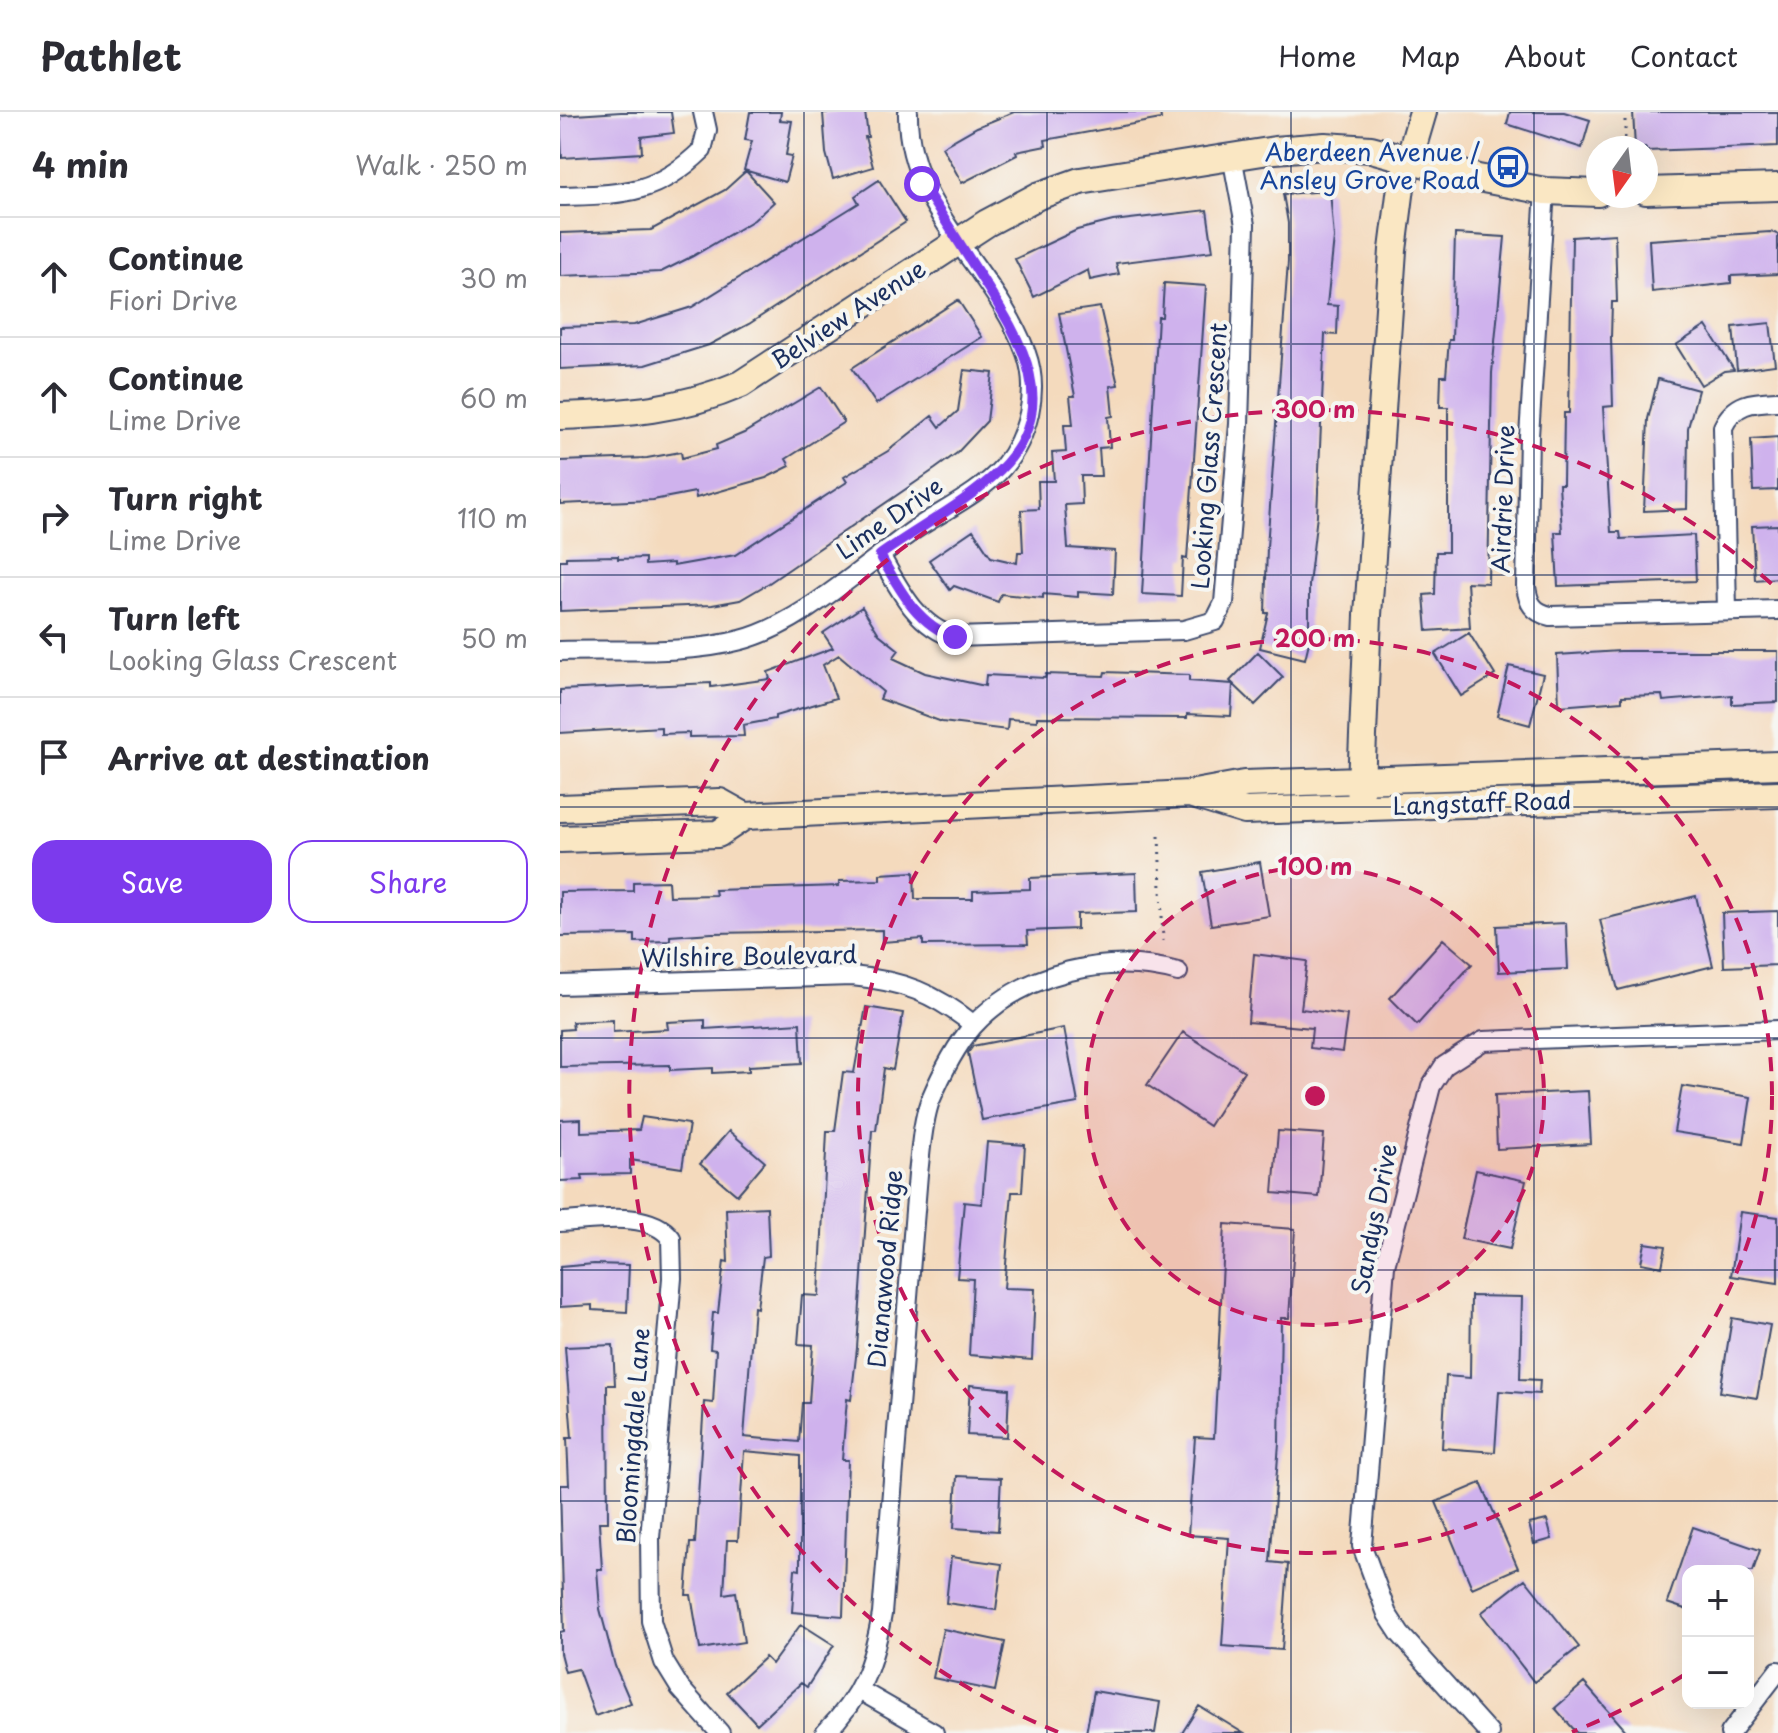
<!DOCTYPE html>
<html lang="en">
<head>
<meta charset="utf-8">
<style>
	body { margin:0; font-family:"Playpen Sans",sans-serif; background:#f7f7f7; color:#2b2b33 }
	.controls { position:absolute; right:24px; bottom:24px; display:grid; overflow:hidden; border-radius:16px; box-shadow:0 8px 32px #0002 }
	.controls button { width:72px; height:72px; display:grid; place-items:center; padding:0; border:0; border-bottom:2px solid #e1e1e2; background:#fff; color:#2b2b33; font:40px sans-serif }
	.compass { position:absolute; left:1026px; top:24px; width:72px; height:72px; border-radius:50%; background:#fff; box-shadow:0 8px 32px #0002; rotate:194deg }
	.stop { position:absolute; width:24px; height:24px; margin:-18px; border:6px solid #7c3aed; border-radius:50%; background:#fff }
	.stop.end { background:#7c3aed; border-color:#fff; box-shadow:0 2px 8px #0008 }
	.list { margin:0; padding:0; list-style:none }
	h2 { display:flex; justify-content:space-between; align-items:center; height:104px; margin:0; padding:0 32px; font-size:34px }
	h2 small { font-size:26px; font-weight:400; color:#7c7c81 }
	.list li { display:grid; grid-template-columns:52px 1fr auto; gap:24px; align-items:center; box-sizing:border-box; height:120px; padding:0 32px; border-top:2px solid #e1e1e2 }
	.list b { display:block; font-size:30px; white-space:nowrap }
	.list p { margin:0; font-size:26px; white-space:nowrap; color:#7c7c81 }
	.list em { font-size:26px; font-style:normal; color:#7c7c81 }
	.actions { display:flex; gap:16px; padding:24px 32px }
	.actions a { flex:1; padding:18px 0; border:2px solid #7c3aed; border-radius:24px; text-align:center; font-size:28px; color:#7c3aed }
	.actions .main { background:#7c3aed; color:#fff }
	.icon { flex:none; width:44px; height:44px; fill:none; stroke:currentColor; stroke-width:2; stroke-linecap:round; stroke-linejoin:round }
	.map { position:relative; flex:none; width:1218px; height:1621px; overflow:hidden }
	header { display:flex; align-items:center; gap:48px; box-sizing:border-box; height:112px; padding:0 40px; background:#fff; border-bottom:2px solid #e1e1e2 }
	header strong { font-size:38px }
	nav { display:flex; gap:44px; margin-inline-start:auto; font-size:28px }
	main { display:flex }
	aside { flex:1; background:#fff }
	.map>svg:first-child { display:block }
	.building { fill:#cfb2ed }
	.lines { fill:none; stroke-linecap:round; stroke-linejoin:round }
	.street-casing { stroke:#3c496c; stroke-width:22 }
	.secondary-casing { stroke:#3c496c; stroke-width:30 }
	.path { stroke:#3c496c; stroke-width:3; stroke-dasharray:2 6; stroke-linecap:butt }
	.street { stroke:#fff; stroke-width:18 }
	.secondary { stroke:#fae7c3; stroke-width:26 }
	.route { stroke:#7c3aed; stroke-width:10 }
	.grid { fill:none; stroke:#1b2f5e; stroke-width:2; stroke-opacity:0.55 }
	.ring { fill:none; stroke:#c2185b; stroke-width:4; stroke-dasharray:14 10 }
	.labels { text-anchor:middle; stroke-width:8; stroke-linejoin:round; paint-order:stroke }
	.transit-label { font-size:24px; fill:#164399; stroke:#f6f6f2; text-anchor:end }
	.street-label { font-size:24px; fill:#1b2f5e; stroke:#f6f6f2 }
	.centre { fill:#c2185b; stroke:#f6f6f2; stroke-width:4 }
	.ring-label { font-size:24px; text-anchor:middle; font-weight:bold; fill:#c2185b; stroke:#f6f6f2; stroke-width:8; stroke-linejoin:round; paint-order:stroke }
</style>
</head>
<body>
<header>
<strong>Pathlet</strong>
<nav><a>Home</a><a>Map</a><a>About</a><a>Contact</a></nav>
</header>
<main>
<aside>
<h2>4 min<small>Walk · 250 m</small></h2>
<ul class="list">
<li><svg class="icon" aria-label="ahead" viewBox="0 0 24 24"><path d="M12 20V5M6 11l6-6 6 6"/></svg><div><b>Continue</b><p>Fiori Drive</p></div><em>30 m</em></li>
<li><svg class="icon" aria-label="ahead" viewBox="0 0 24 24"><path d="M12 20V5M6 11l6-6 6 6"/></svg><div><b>Continue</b><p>Lime Drive</p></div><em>60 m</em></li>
<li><svg class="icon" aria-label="right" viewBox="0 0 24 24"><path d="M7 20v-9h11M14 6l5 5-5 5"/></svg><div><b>Turn right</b><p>Lime Drive</p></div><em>110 m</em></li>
<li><svg class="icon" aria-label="left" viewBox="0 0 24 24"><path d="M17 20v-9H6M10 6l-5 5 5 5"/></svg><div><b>Turn left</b><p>Looking Glass Crescent</p></div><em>50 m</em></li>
<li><svg class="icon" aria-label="arrive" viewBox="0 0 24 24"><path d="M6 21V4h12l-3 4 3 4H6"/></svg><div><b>Arrive at destination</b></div></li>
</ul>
<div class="actions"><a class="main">Save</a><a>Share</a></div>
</aside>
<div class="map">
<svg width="1218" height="1621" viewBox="0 0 1218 1621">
	<rect width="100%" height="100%" fill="#f6f6f2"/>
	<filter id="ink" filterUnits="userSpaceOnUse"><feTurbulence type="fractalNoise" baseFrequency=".0125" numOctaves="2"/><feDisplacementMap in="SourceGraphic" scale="16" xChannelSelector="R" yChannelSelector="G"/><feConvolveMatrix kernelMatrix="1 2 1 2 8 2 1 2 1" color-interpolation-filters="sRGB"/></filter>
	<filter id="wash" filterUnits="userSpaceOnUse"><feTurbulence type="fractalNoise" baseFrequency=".006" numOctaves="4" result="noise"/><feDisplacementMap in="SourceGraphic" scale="32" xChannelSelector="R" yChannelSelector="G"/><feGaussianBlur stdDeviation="1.8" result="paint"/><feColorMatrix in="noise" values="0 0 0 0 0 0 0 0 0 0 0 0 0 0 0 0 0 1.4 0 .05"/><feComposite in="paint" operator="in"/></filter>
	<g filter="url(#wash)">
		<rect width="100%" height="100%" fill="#f4dabd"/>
		<g id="blocks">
			<!-- building -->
			<path class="building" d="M61 0H111L114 21 81 25 82 41 2 46 0 4Z
				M190 0H221L220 8 232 9 226 43 232 44 225 70 184 58 192 29 185 28Z
				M276 0H305L308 25H305L313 55 273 67 266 41 263 1Z
				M454 0H600L601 7 485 28 486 34 456 40 457 43 402 71 382 35 417 15Z
				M950 0H1004L1030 8 1022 36 947 12Z
				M1073 0H1218V34L1086 39V36H1075Z
				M186 59 214 90 194 108 133 144 101 160 0 164V121L91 118 165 78Z
				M319 68 346 110 189 212 149 233 85 253 0 257V215L74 213 132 195 299 91 295 84Z
				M770 79 774 126 767 193 778 194 777 223 765 222 757 403 749 473V517L752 518 745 547 700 536 708 501H705L707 435 728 150V111L723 82Z
				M647 98 653 139 556 151 559 162 530 168 528 158 474 185 455 147 517 118 553 109Z
				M1210 120 1218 122V162L1171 164V171L1092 180 1089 128Z
				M895 122 945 125 932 261 928 471 907 470 910 516 867 519 864 483 875 482 876 440H888V295H880L881 264H886L889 228H892Z
				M1055 122 1057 190H1052L1051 226 1053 294 1043 295 1051 420H1060L1061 427 1134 423 1136 469 998 474 995 420H1002L999 372H1003L1004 301H1009L1012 125Z
				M604 171 646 174 627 447 623 446 621 484 582 482 598 205H602Z
				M398 188 422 225 316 292 292 256Z
				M540 195 558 273 550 274 553 304 548 305 550 335 539 336 541 364H521L522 392 505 393 508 436 555 439 553 482 518 480V485L483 482V486L441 482 438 490 394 474 390 478 369 448 413 418 431 445 457 451 458 440H463L461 398 479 397 478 369H494L492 341 506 340 504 313H513L510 284H515L499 201Z
				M1210 211 1215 253 1177 258 1173 215Z
				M1146 214 1174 258 1164 259 1141 273 1116 233Z
				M404 258 433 261 427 309 397 341 375 357 209 471 180 488 152 493 0 499V448H6V445L58 444V447L85 446V453L113 451V454L175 443 287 370 284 365 328 339 372 304 380 315 398 299Z
				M1098 267 1138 278 1128 316 1127 397 1084 399 1088 307Z
				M261 275 284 310 226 347 230 354 206 366 136 386 135 380 93 388 0 392V349L87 346 121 340 122 346 157 337 156 333 184 321Z
				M1218 325V378L1193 379 1191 327Z
				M1218 413V466L1195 468 1192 414Z
				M302 495 319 522 339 538 333 546 365 561 425 574 426 563 485 566 486 562 544 564 545 560 629 563V569L673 572 671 604 627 602V606L477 605V609L448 607 447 618 382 610 320 587 323 580 279 543 263 553 276 586 215 604V607L183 613 184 624 129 625V621L101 622V615L0 621V578L151 571V575L210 567 208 560 273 536 263 521Z
				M909 521 935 563 901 584 875 542Z
				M1060 539H1218V590L1172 592V583L1103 589 1102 583 1062 584V589L999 594 997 543Z
				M698 540 723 565 695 593 670 569Z
				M949 554 983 562 970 613 937 604Z
				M700 750 709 804 651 813 642 760Z
				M354 760 355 787H413V779L470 777V766L576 761 577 800 517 802V817L467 819 468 832 363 833V827L322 830V818L152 821 110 824V829L75 830V823L0 824V780L73 779V770L108 769 109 784 156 783 155 778 279 774V769L320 768V762Z
				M1136 784 1153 854 1058 878 1040 808Z
				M1218 799V853L1164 855 1162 801Z
				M1006 811 1008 857 939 860 937 814Z
				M883 827 912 852 857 913 830 886Z
				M694 842 747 849 741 897 787 903 782 940 750 936 752 916 688 910Z
				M306 895 343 901 333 958 324 956 316 1018H312L297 1236 291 1288 287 1287 282 1348H288L283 1504 232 1500 235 1457 240 1458V1344L184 1339 178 1428H167L164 1482 176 1480 184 1530 140 1537 131 1483H126L130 1431H135L144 1290 153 1291 156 1238 150 1237 153 1201H158L164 1149 168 1150 166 1097 207 1095 209 1144 203 1145 197 1196 194 1195 184 1325 239 1330 242 1291H249L253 1233 238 1232 242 1183 259 1184 267 1019H275L283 960 294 961Z
				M53 908V920L108 917 107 910 145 908V917L240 911 242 951 189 954V959L153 961V956L110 958V953L0 955V918L13 917 12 910Z
				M504 916 518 991 422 1008 408 941 413 934Z
				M623 920 684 959 649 1014 587 973Z
				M1122 974 1191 985 1184 1031 1114 1020Z
				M1028 979 1031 1032 937 1037 935 983Z
				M82 1005 129 1012 122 1056 70 1048V1062L22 1063 23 1068 0 1069V1008L21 1007V1020L79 1018Z
				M169 1019 205 1050 177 1083 140 1052Z
				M718 1019 764 1022 759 1085 713 1081Z
				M427 1030 465 1033 462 1080H452L444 1176 475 1177 472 1248 409 1243 413 1167 397 1166 404 1090 422 1092Z
				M916 1058 966 1069 950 1137 901 1127Z
				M1180 1100 1218 1105V1171L1171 1164Z
				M665 1112 735 1117 729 1206H721L719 1331 710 1450 728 1452 722 1538 662 1534 669 1426 628 1423 635 1325 654 1326Z
				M1085 1131 1106 1134 1102 1155 1081 1151Z
				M34 1152 69 1153 67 1200 32 1198V1193L0 1195V1155Z
				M911 1184 962 1185 960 1267 980 1268 979 1282 939 1279 935 1340 882 1336 886 1264 910 1266Z
				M1172 1206 1210 1213 1197 1286 1160 1280Z
				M53 1233 55 1273H47L48 1410H39L42 1457H37L40 1497 55 1554 71 1591 35 1604 18 1557 5 1560 0 1541V1520L4 1519 0 1373H9L7 1326H12L5 1235Z
				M410 1273 449 1277 447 1325 407 1323Z
				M397 1364 441 1366 438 1419 394 1416Z
				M921 1371 958 1456 912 1476 876 1390Z
				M987 1408 992 1427 974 1432 969 1412Z
				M1133 1415 1200 1438 1193 1459H1128V1498L1107 1491Z
				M391 1445 442 1452 436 1498 386 1491Z
				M965 1467 1019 1535 974 1570 921 1501Z
				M241 1512 274 1533 247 1575 241 1571 197 1612 167 1580 205 1545 212 1552Z
				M383 1517 445 1530 435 1579 373 1566Z
				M1024 1571 1068 1621H1017L995 1596Z
				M534 1579 600 1590 595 1621H526Z
				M639 1594 683 1621H622Z"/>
		</g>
	</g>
	<g filter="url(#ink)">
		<use href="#blocks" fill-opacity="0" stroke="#3c496c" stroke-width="2"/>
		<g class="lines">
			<defs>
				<path id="street" d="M985 79 969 324 966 474C968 491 973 500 990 504L1218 498
					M0 84C61 82 95 84 142 38L147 18 143 0
					M320 443C338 475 357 515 395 525L624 518 655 509 664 491 679 312 685 113 672 44
					M1167 499 1163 315C1175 290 1193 290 1218 289
					M0 539C58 537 125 543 181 528 240 513 303 454 354 418 382 399 421 381 443 355 468 325 480 279 466 241 435 156 346 96 348 0
					M0 873 292 864C343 869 374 881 414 913
					M0 1110C32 1109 89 1097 111 1126L112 1166 90 1426 91 1509 104 1550 120 1576 160 1621
					M301 1579 374 1621
					M265 1621C302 1584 313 1553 322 1502L358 1062C361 1038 362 1011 370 989 381 963 395 935 413 914 463 859 550 841 618 860
					M929 1621 840 1522 827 1502 802 1434 825 1154 871 974 884 954 923 929 1218 918
					M1170 1621 1218 1559"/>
				<path id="secondary" d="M1086 79 1218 75
					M0 304C64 302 121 298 181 272L427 111 478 84 520 69 715 38 765 34 811 37 918 66 985 79 1038 81
					M633 683 685 699 1218 682
					M0 696 160 690 185 704
					M800 696 808 503 833 138 841 75 863 0
					M0 727 158 722 185 704 629 682 684 672 1218 653"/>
			</defs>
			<!-- street casing -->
			<use href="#street" class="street-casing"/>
			<!-- secondary casing -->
			<use href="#secondary" class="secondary-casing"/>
			<!-- path -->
			<path class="path" d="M1065 0V36
				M599 724 603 829"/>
			<!-- street -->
			<use href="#street" class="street"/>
			<!-- secondary -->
			<use href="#secondary" class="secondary"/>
		</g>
	</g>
	<g class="lines" filter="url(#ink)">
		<!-- route -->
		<path class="route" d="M362 72C382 103 401 134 421 165 459 225 505 294 440 358 406 391 359 415 320 443 338 475 358 514 395 525"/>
	</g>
	<!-- grid -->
	<path class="grid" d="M244 0V1621M487 0V1621M731 0V1621M974 0V1621M0 232H1218M0 463H1218M0 695H1218M0 926H1218M0 1158H1218M0 1389H1218"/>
	<!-- distance rings -->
	<circle cx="755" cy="984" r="229" fill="#c2185b" fill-opacity=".12"/>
	<g class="ring">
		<circle cx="755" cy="984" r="229"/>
		<circle cx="755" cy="984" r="457"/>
		<path d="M1124 1563A686 686 0 0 1 1012 1620M498 1620A686 686 0 1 1 1214 474"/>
	</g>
	<!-- icons -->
	<defs>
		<symbol id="bus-ring" viewBox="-11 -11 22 22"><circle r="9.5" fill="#f6f6f2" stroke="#1a4fb4" stroke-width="1.5"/><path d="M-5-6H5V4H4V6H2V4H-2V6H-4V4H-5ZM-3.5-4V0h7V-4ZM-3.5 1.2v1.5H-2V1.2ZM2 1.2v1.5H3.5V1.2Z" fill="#1a4fb4"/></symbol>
	</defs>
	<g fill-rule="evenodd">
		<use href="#bus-ring" x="926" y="33" width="44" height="44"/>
	</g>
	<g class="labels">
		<!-- transit labels -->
		<g class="transit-label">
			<text x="920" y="49">Aberdeen Avenue /<tspan x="920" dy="28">Ansley Grove Road</tspan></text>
		</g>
		<!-- street labels -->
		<g class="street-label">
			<text transform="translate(289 203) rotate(-33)" y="8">Belview Avenue</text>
			<text transform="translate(650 344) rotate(-86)" y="8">Looking Glass Crescent</text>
			<text transform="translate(944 387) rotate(-88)" y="8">Airdrie Drive</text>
			<text transform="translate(330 407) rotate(-35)" y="8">Lime Drive</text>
			<text transform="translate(922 692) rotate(-2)" y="8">Langstaff Road</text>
			<text transform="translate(189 845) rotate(-1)" y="8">Wilshire Boulevard</text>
			<text transform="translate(815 1107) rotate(-79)" y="8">Sandys Drive</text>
			<text transform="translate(326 1157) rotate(-85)" y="8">Dianawood Ridge</text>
			<text transform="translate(74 1324) rotate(-86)" y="8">Bloomingdale Lane</text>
		</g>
	</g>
	<circle cx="755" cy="984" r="12" class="centre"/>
	<g class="ring-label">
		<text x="755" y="306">300 m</text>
		<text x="755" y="535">200 m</text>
		<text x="755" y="763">100 m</text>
	</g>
</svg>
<div class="controls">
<button>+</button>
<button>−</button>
</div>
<svg class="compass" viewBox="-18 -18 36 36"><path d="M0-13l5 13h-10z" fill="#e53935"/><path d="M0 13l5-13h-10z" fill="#7c7c81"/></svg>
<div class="stop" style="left:362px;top:72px"></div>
<div class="stop end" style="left:395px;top:525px"></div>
</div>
</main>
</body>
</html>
